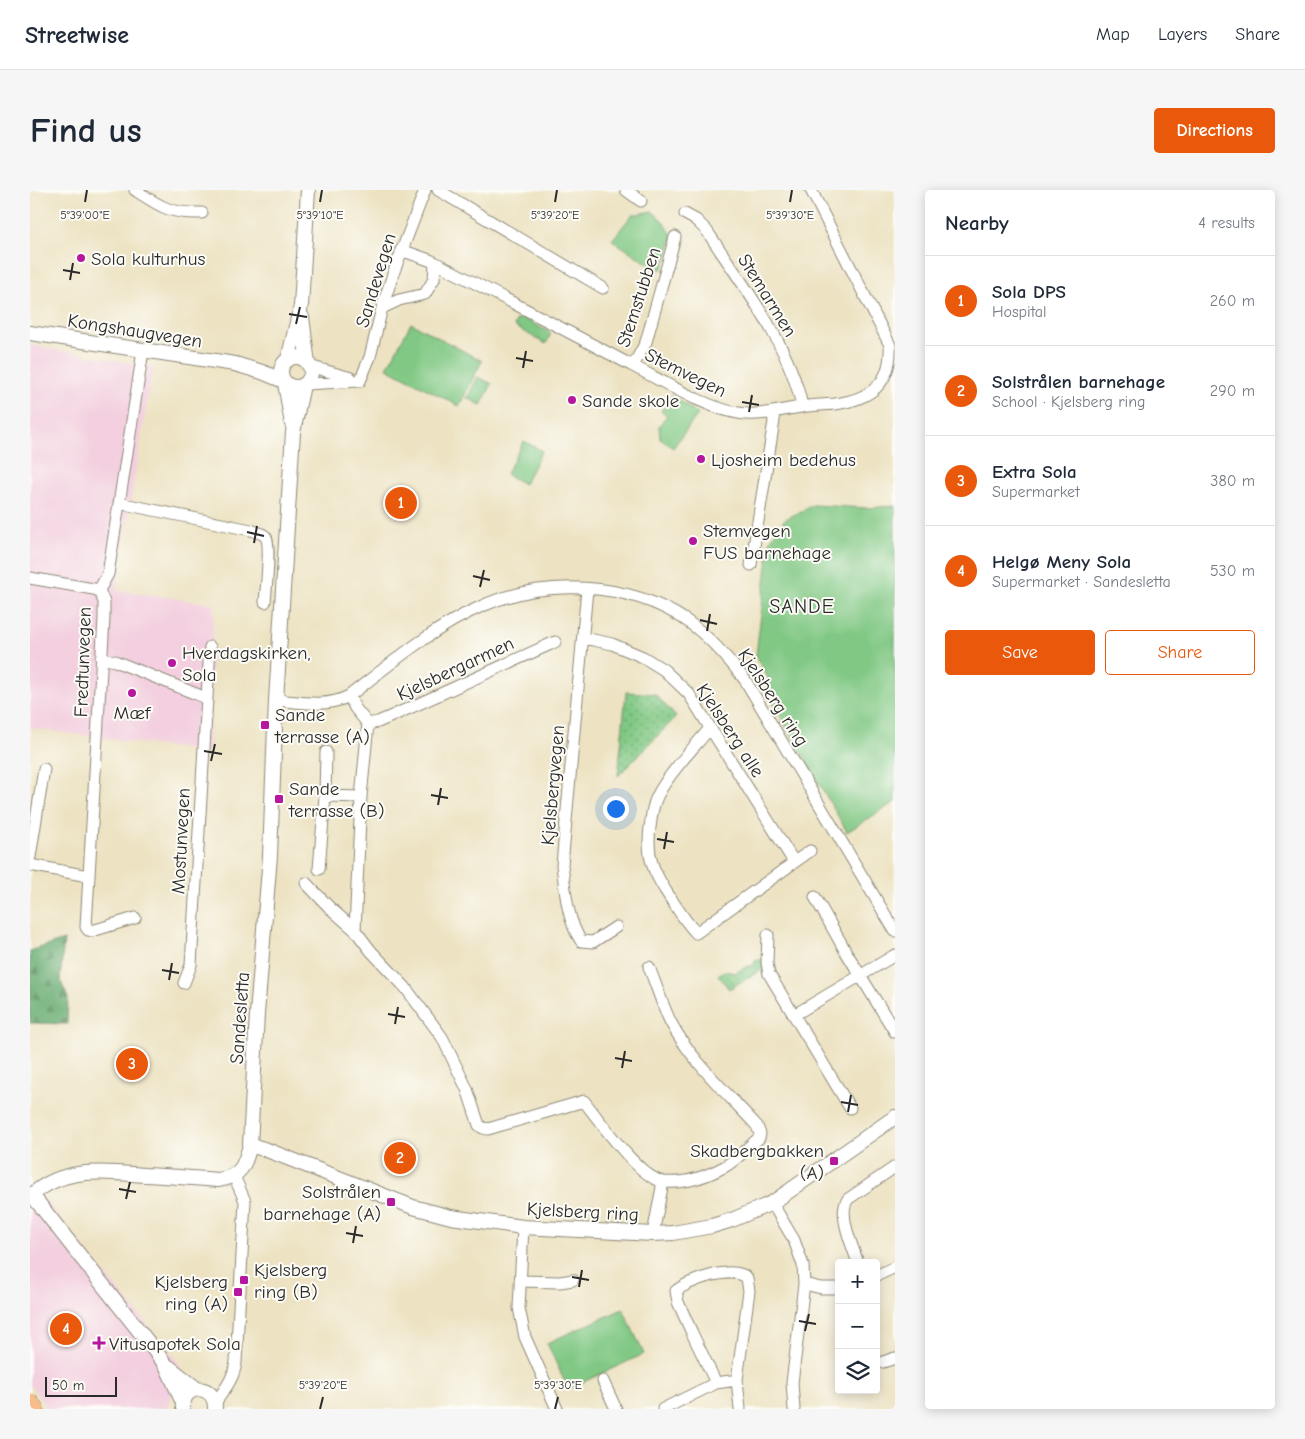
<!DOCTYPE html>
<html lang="en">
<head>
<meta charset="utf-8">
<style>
	body { margin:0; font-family:"Comic Neue",sans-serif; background:#f6f6f7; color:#1f2937 }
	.controls { position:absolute; right:15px; bottom:15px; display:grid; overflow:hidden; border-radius:5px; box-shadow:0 2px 12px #0003 }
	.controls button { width:45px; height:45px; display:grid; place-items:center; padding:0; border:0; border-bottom:1px solid #e0e1e3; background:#fff; color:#1f2937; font:25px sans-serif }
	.scale { position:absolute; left:15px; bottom:12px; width:72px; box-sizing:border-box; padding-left:5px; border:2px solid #2b2b2b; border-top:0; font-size:14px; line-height:18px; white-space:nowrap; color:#2b2b2b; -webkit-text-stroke:4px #fdfcf7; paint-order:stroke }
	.you { position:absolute; left:585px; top:618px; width:18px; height:18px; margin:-12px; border:4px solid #fff; border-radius:50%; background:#1a73e8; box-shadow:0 0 0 8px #1a73e833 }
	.badge { display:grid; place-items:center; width:32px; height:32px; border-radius:50%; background:#ea580c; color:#fff; font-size:16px; font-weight:700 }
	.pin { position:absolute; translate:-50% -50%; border:2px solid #fff; box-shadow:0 1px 5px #0006 }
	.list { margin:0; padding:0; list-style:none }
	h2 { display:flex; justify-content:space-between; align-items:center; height:65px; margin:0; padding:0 20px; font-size:21px }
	h2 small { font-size:16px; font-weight:400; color:#747a83 }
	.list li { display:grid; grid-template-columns:32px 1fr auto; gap:15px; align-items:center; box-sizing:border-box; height:90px; padding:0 20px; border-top:1px solid #e0e1e3 }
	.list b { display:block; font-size:19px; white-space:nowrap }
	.list p { margin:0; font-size:16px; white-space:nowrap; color:#747a83 }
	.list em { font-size:16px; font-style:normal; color:#747a83 }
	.actions { display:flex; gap:10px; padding:15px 20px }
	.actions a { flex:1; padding:11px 0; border:1px solid #ea580c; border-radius:5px; text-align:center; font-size:18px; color:#ea580c }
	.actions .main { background:#ea580c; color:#fff }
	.icon { flex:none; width:28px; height:28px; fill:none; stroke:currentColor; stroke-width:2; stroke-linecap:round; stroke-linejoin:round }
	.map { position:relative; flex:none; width:865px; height:1219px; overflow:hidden; border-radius:5px }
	header { display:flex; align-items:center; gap:30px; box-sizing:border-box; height:70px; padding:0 25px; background:#fff; border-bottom:1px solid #e0e1e3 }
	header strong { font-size:24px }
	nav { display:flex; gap:28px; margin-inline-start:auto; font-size:18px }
	.intro { display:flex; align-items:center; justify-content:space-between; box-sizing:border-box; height:120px; padding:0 30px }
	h1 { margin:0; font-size:35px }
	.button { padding:12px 22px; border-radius:5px; background:#ea580c; color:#fff; font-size:18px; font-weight:700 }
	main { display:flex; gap:30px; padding:0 30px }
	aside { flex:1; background:#fff; border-radius:5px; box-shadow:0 2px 12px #0003 }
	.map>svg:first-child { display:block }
	.built { fill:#f3cfdf }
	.green { fill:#80c883; stroke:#567a57 }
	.forest { fill:url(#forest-firs); stroke:#4a6c4e }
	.park { fill:url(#park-dots); stroke:#567a57 }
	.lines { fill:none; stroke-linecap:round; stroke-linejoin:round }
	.minor-casing { stroke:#8c8777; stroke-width:13 }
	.tertiary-casing { stroke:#8c8777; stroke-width:16 }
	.primary-casing { stroke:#8c8777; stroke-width:19 }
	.minor { stroke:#fff; stroke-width:11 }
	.tertiary { stroke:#fff; stroke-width:14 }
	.primary { stroke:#f8bd88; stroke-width:18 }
	.ticks { fill:none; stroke:#2b2b2b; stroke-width:2 }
	.poi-dot { fill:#b5179e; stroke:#fdfcf7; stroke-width:2 }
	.labels { text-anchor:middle; stroke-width:4; stroke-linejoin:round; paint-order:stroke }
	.poi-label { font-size:19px; fill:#2b2b2b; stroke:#fdfcf7; text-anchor:start }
	.street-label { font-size:19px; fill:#2b2b2b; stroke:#fdfcf7 }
	.neighbourhood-label { font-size:20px; letter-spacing:1px; fill:#2b2b2b; stroke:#fdfcf7 }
	.ticks-label { font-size:12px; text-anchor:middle; fill:#2b2b2b; stroke:#fdfcf7; stroke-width:4; stroke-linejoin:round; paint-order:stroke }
</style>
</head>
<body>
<header>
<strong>Streetwise</strong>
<nav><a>Map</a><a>Layers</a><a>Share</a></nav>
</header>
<div class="intro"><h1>Find us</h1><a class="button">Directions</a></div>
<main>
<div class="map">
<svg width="865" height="1219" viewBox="0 0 865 1219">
	<defs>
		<pattern id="forest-firs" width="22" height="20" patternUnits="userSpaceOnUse" patternTransform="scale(1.25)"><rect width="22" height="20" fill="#68ac71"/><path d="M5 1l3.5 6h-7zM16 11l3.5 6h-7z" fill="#568c5d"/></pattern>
		<pattern id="park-dots" width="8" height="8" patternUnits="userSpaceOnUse" patternTransform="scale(1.25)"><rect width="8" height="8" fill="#80c883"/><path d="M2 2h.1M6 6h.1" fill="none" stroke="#69a36b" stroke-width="1.8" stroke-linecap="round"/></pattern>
	</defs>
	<rect width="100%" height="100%" fill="#fdfcf7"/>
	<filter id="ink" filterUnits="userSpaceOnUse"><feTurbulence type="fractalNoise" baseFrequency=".02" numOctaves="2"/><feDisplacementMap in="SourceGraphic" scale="10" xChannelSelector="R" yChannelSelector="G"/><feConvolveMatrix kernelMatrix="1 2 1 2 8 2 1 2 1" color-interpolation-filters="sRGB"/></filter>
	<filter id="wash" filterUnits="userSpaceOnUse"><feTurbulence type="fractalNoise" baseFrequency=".0096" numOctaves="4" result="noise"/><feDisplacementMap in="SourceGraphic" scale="20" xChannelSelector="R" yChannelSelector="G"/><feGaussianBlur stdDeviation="1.12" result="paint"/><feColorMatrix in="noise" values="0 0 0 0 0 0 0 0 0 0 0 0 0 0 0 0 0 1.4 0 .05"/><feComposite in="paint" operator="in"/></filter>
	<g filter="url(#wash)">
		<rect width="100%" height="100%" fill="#ede3c3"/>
		<!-- built -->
		<path class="built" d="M0 155 123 177 86 400 184 414 178 562 0 538Z
			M0 992 151 1176 138 1215 133 1219H18L0 1195Z"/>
		<!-- green -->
		<path class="green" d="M622 21 634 32 643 47 633 78 628 80 582 50 602 25Z
			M489 126 521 143 516 154 484 136Z
			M381 133 452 171 429 216 357 178Z
			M448 187 462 194 451 215 437 208Z
			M642 205 668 224 643 258 630 249 629 236 637 225 631 221Z
			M494 251 512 261 494 294 476 284Z
			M783 315 837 318 865 316V612L817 642 738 505V488L726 465 740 351 754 330Z
			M593 1119 614 1164 538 1199 517 1153Z"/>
		<!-- forest -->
		<path class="forest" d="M34 750 30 790 38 808 37 834 0 833V761Z"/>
		<!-- park -->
		<path class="park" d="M596 502 625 504 646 527 588 586Z
			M725 770H733V779L699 799 688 785 694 781 705 783 716 777 724 775Z"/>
	</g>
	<g filter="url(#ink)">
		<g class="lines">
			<defs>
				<path id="minor" d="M105 0C131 17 140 24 172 23
					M408 0 573 98
					M596 0 611 11
					M655 24 666 30 677 41C713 96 758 151 772 216
					M371 60 402 71C469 105 535 140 601 175 631 190 675 218 708 223 730 227 749 220 771 217 782 215 794 215 805 214 840 209 862 194 860 155L781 0
					M352 118 369 110 395 104 404 89 405 74 402 71
					M279 176 321 188
					M603 176 616 152 645 47
					M330 191 340 167 352 118 363 84 395 0
					M275 194 330 191
					M89 313 221 340C226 342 233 343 236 347 241 356 236 400 235 412
					M721 375 744 231 743 223
					M0 388 69 400
					M557 399 532 675C535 699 537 730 551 751L563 752 586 737
					M69 400 74 412V428L56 737 58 740 62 741 105 728
					M69 400 78 384 113 161
					M554 448 582 454 613 467 634 480 659 504 764 672
					M71 468 85 471 176 508
					M319 506 325 518 338 534 331 607 325 740 341 761 375 797 412 847 437 899 449 935 453 938 458 939 554 911C569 930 610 989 634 992 654 994 677 986 694 977 707 970 718 957 729 948L730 944 727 936C697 903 661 871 640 831 632 814 626 795 619 777
					M246 510C270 512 297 518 319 506 359 475 404 437 450 417 513 388 599 391 657 431 680 447 698 468 715 490L865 741
					M338 534 348 532 362 526 525 452
					M680 538C663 559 643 578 630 601 625 609 622 621 621 630 615 665 622 681 641 709 649 721 656 732 666 743L780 661
					M295 606 331 607
					M0 667 14 579
					M0 675 58 686
					M289 679 295 606 296 562
					M276 693 300 718 325 740
					M785 707 816 762 865 842
					M738 745 737 773 739 784 820 918
					M154 793 161 775 180 457
					M764 825 865 765
					M742 1013 764 1050 773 1075 774 1094 762 1193 764 1219
					M493 1037 489 1118 495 1147 527 1219
					M623 1044 633 992
					M828 1073C823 1057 807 1024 818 1009L865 977
					M846 1086 865 1077
					M490 1091 530 1092 543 1090
					M774 1094 791 1098H809
					M853 1172 865 1168
					M573 1191 586 1219
					M686 1193 662 1143 648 1112 646 1101C659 1090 704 1075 717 1088L719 1101 707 1190 710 1219
					M185 1213C194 1200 204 1189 206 1172L215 1011 204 986
					M633 1219 686 1193 707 1190"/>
				<path id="tertiary" d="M272 127 278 174
					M0 143 205 174 232 182 254 191
					M251 182a15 15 0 1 1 30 0a15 15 0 1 1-30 0Z
					M258 170 271 116 278 0
					M255 193 262 234
					M220 955 237 960 383 1017 421 1027 493 1037 623 1044 643 1043 682 1036 702 1030 742 1013 865 927
					M139 1177 167 1199
					M153 1213 136 1175 2 1005C34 976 75 982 115 985 140 986 164 988 188 990 211 987 215 975 220 955L227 824 240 666 246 510 263 242 273 195
					M153 1218C151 1194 186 1192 185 1219"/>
				<path id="primary" d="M0 1213 5 1219"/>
			</defs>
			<!-- minor casing -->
			<use href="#minor" class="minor-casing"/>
			<!-- tertiary casing -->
			<use href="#tertiary" class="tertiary-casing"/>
			<!-- primary casing -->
			<use href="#primary" class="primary-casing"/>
			<!-- minor -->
			<use href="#minor" class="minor"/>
			<!-- tertiary -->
			<use href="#tertiary" class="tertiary"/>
			<!-- primary -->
			<use href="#primary" class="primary"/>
		</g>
	</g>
	<!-- ticks -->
	<path class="ticks" d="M55 12 57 0M290 12 292 0M525 12 527 0M760 12 762 0M33 80 50 83M40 90 43 73M259 124 277 127M266 134 270 117M486 168 503 171M493 178 496 161M712 212 729 215M719 222 722 205M217 342 234 346M224 353 227 336M443 386 460 390M450 397 454 380M670 430 687 434M677 441 680 424M174 561 192 564M181 571 185 554M401 605 418 608M408 615 411 598M627 649 644 652M634 659 637 642M132 780 149 783M139 790 142 773M358 824 375 827M365 834 368 817M585 868 602 871M592 878 595 861M811 912 828 915M818 922 821 905M89 999 106 1002M96 1009 100 992M316 1043 333 1046M323 1053 326 1036M542 1087 559 1090M549 1097 552 1080M769 1131 786 1134M775 1141 779 1124M290 1219 293 1207M525 1219 528 1207"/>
	<!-- markers -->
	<g class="poi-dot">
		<circle cx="51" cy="68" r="5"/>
		<circle cx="542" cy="210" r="5"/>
		<circle cx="671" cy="269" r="5"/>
		<circle cx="663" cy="351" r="5"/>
		<circle cx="142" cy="473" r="5"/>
		<circle cx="102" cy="503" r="5"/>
		<rect x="230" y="530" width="10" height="10" rx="2.5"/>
		<rect x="244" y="604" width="10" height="10" rx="2.5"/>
		<rect x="799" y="966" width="10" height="10" rx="2.5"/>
		<rect x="356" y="1007" width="10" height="10" rx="2.5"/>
		<rect x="209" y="1085" width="10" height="10" rx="2.5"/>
		<rect x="203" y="1097" width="10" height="10" rx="2.5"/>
		<path d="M66.5 1145.5h5v5h5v5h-5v5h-5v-5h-5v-5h5z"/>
	</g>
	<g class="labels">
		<!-- poi labels -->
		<g class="poi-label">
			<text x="61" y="75">Sola kulturhus</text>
			<text x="552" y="217">Sande skole</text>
			<text x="681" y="276">Ljosheim bedehus</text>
			<text x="673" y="347">Stemvegen<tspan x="673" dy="22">FUS barnehage</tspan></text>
			<text x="152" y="469">Hverdagskirken,<tspan x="152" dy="22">Sola</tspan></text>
			<text x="102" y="529" text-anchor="middle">Mæf</text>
			<text x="245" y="531">Sande<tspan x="245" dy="22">terrasse (A)</tspan></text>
			<text x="259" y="605">Sande<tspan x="259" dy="22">terrasse (B)</tspan></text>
			<text x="794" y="967" text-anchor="end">Skadbergbakken<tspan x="794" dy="22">(A)</tspan></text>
			<text x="351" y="1008" text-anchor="end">Solstrålen<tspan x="351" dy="22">barnehage (A)</tspan></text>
			<text x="224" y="1086">Kjelsberg<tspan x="224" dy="22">ring (B)</tspan></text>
			<text x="198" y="1098" text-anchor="end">Kjelsberg<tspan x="198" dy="22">ring (A)</tspan></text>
			<text x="79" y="1160">Vitusapotek Sola</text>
		</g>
		<!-- street labels -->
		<g class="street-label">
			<text transform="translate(345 90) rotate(-73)" y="7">Sandevegen</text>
			<text transform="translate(738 105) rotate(58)" y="7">Stemarmen</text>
			<text transform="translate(608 107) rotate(-72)" y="7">Stemstubben</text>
			<text transform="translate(105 140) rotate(9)" y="7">Kongshaugvegen</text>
			<text transform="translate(656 182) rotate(26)" y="7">Stemvegen</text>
			<text transform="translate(52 472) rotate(-88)" y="7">Fredtunvegen</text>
			<text transform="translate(425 478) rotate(-25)" y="7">Kjelsbergarmen</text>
			<text transform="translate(744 507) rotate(57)" y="7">Kjelsberg ring</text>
			<text transform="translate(701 540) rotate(57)" y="7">Kjelsberg alle</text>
			<text transform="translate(522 595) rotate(-85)" y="7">Kjelsbergvegen</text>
			<text transform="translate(150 651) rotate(-87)" y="7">Mostunvegen</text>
			<text transform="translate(209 828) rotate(-86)" y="7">Sandesletta</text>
			<text transform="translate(553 1021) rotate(3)" y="7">Kjelsberg ring</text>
		</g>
		<!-- neighbourhood labels -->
		<g class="neighbourhood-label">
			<text x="772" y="423">SANDE</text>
		</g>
	</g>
	<g class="ticks-label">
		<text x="55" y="29">5°39'00"E</text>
		<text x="290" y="29">5°39'10"E</text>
		<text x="525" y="29">5°39'20"E</text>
		<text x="760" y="29">5°39'30"E</text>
		<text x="293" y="1199">5°39'20"E</text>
		<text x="528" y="1199">5°39'30"E</text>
	</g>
</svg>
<div class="controls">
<button>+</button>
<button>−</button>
<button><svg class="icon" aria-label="layers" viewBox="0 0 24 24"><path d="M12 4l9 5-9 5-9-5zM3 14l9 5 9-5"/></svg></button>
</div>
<div class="scale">50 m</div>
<div class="you"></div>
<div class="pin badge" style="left:371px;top:313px">1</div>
<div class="pin badge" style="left:370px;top:968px">2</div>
<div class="pin badge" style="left:102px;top:874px">3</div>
<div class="pin badge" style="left:36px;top:1139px">4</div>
</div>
<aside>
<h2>Nearby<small>4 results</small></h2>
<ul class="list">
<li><span class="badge">1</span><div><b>Sola DPS</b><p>Hospital</p></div><em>260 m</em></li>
<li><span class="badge">2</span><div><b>Solstrålen barnehage</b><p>School · Kjelsberg ring</p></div><em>290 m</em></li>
<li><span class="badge">3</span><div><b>Extra Sola</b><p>Supermarket</p></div><em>380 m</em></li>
<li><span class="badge">4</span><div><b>Helgø Meny Sola</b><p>Supermarket · Sandesletta</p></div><em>530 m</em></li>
</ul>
<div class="actions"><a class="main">Save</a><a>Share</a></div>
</aside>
</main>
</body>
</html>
